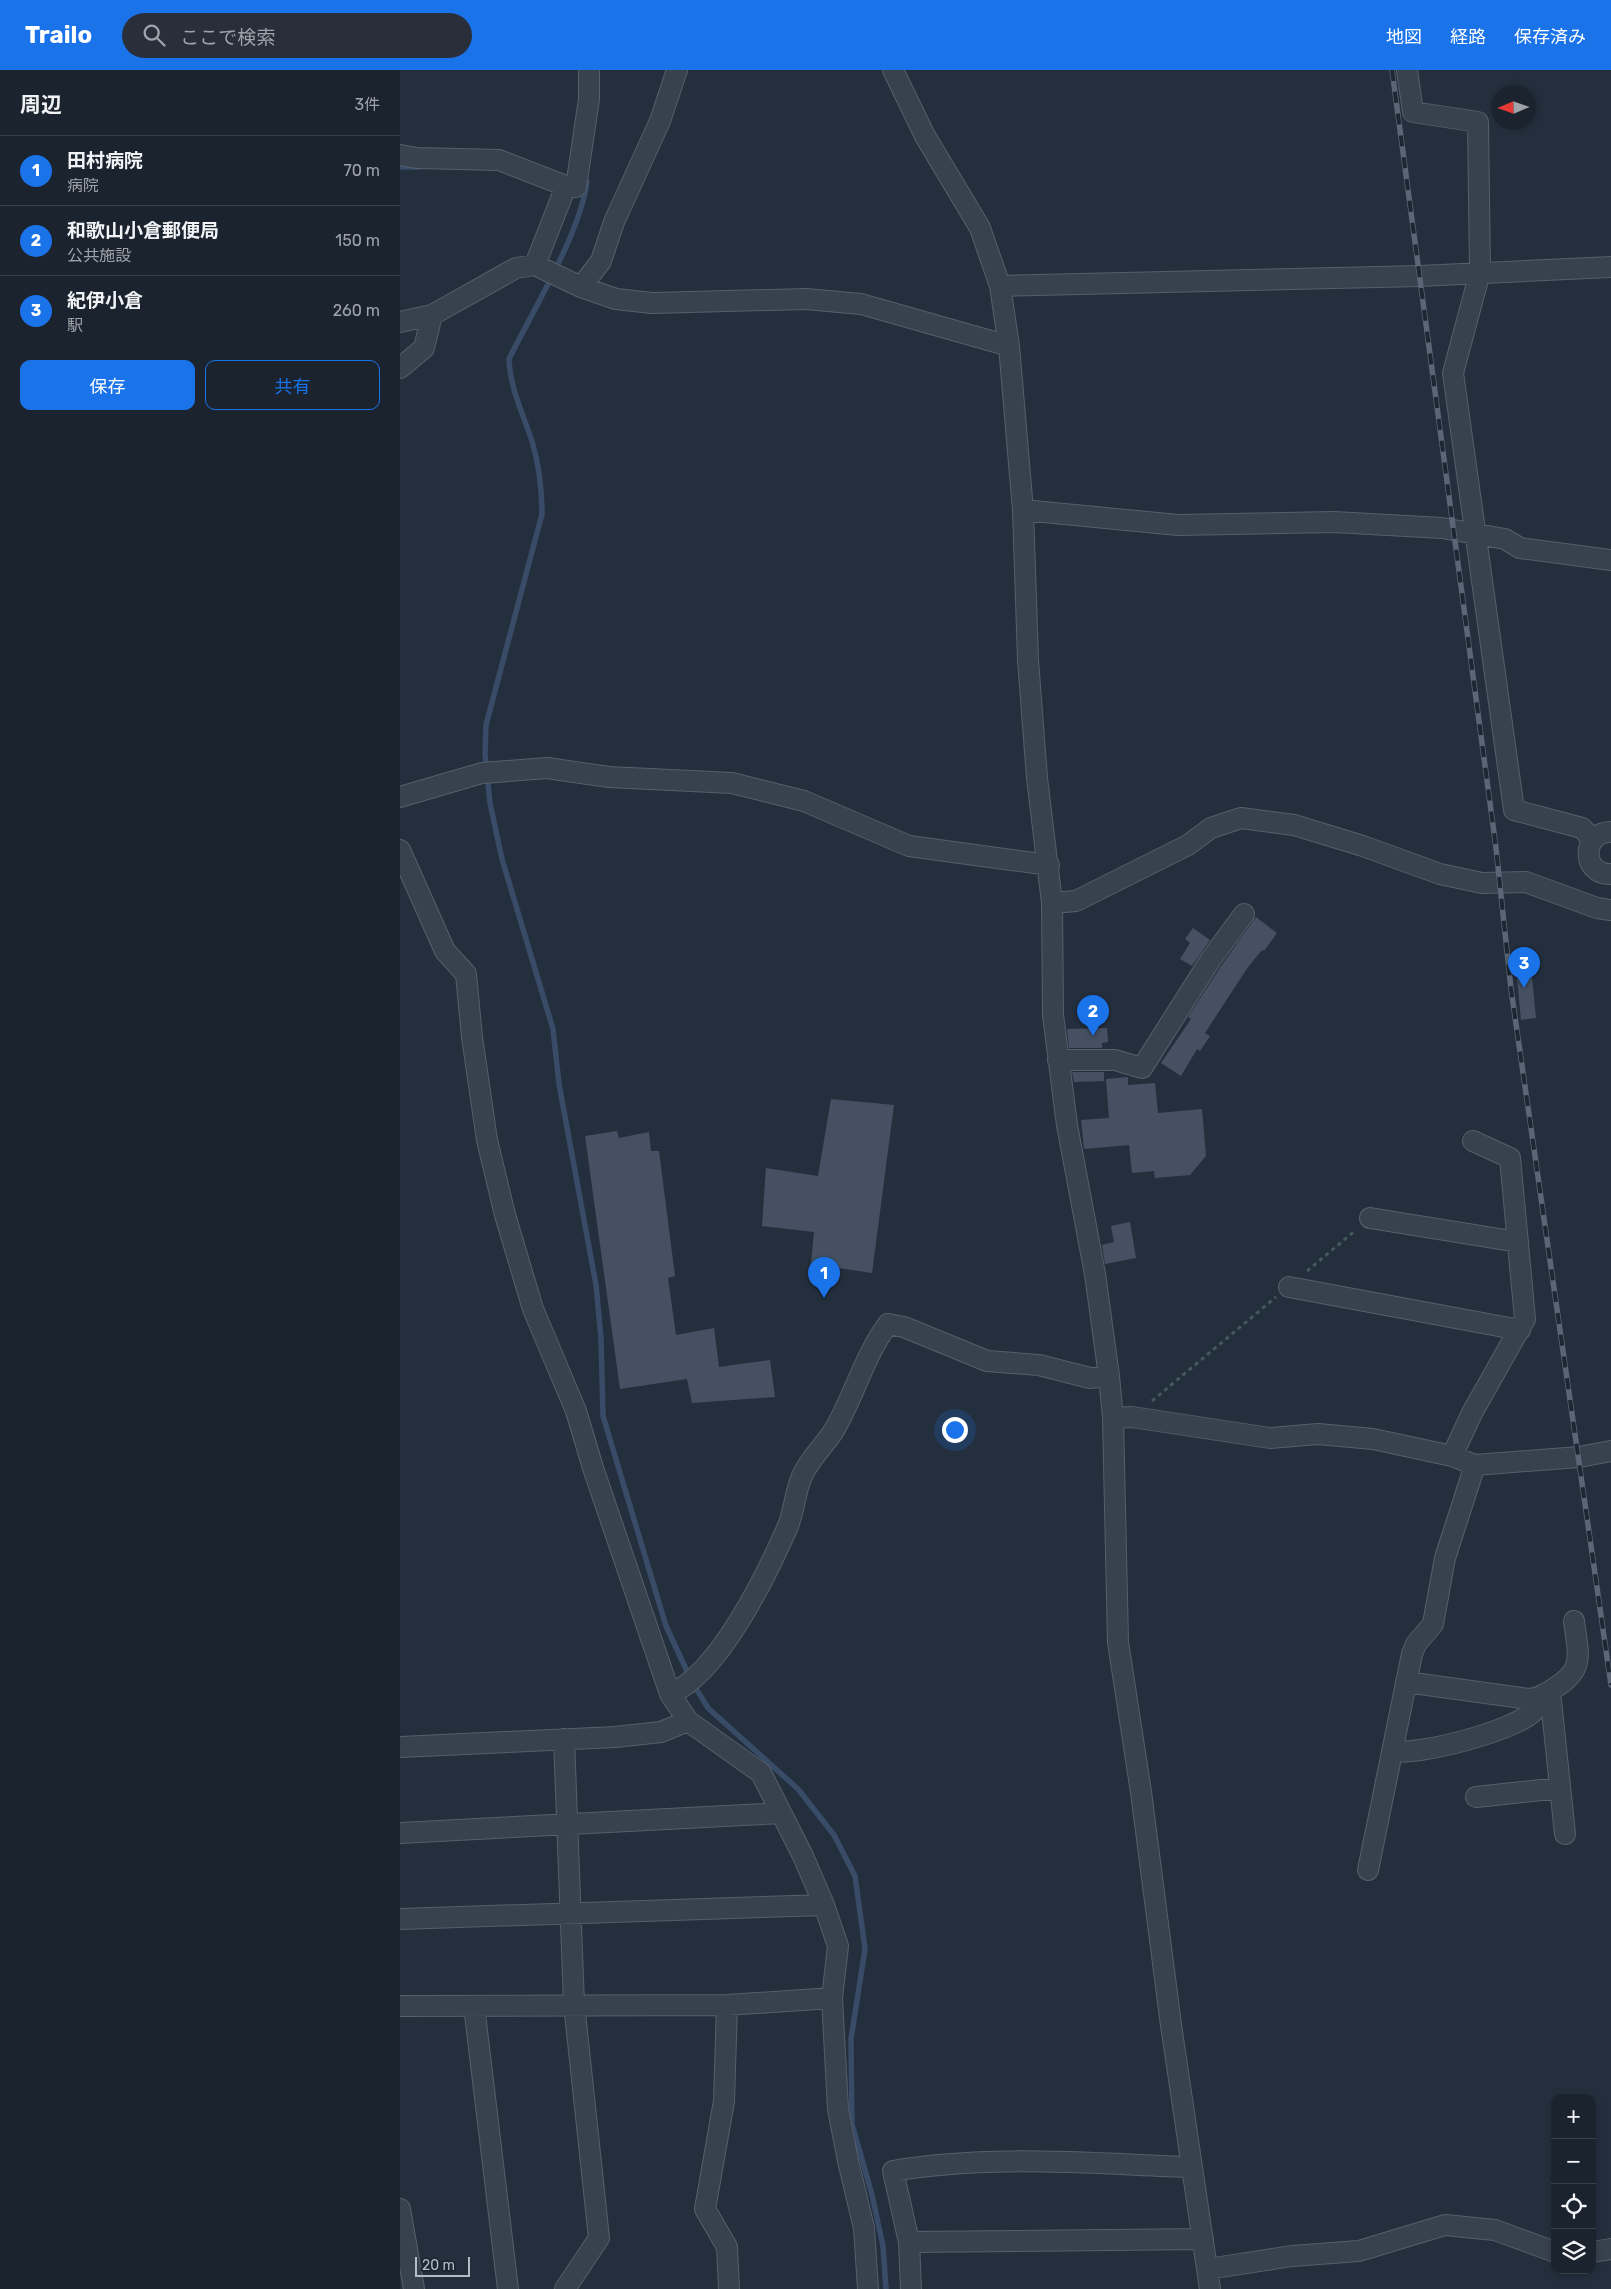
<!DOCTYPE html>
<html lang="ja">
<head>
<meta charset="utf-8">
<style>
	body { margin:0; font-family:Rubik,"Noto Sans JP",sans-serif; background:#282f3a; color:#f1f3f6 }
	.controls { position:absolute; right:15px; bottom:15px; display:grid; overflow:hidden; border-radius:10px; box-shadow:0 2px 8px #0003 }
	.controls button { width:45px; height:45px; display:grid; place-items:center; padding:0; border:0; border-bottom:1px solid #39404a; background:#1b232e; color:#f1f3f6; font:25px sans-serif }
	.compass { position:absolute; left:1091px; top:15px; width:45px; height:45px; border-radius:50%; background:#1b232e; box-shadow:0 2px 8px #0003; rotate:268deg }
	.scale { position:absolute; left:15px; bottom:12px; width:55px; box-sizing:border-box; padding-left:5px; border:2px solid #b4bcc9; border-top:0; font-size:14px; line-height:18px; white-space:nowrap; color:#b4bcc9; -webkit-text-stroke:4px #1d2633; paint-order:stroke }
	.you { position:absolute; left:554px; top:1359px; width:18px; height:18px; margin:-12px; border:4px solid #fff; border-radius:50%; background:#1a73e8; box-shadow:0 0 0 8px #1a73e833 }
	.badge { display:grid; place-items:center; width:32px; height:32px; border-radius:50%; background:#1a73e8; color:#fff; font-size:16px; font-weight:700 }
	.pin { position:absolute; translate:-50% -41px; filter:drop-shadow(0 1px 2px #0008) }
	.pin::after { content:''; position:absolute; top:26px; width:18px; height:15px; background:inherit; clip-path:polygon(0 0,100% 0,50% 100%) }
	.list { margin:0; padding:0; list-style:none }
	h2 { display:flex; justify-content:space-between; align-items:center; height:65px; margin:0; padding:0 20px; font-size:21px }
	h2 small { font-size:16px; font-weight:400; color:#a0a4aa }
	.list li { display:grid; grid-template-columns:32px 1fr auto; gap:15px; align-items:center; box-sizing:border-box; height:70px; padding:0 20px; border-top:1px solid #39404a }
	.list b { display:block; font-size:19px; white-space:nowrap }
	.list p { margin:0; font-size:16px; white-space:nowrap; color:#a0a4aa }
	.list em { font-size:16px; font-style:normal; color:#a0a4aa }
	.actions { display:flex; gap:10px; padding:15px 20px }
	.actions a { flex:1; padding:11px 0; border:1px solid #1a73e8; border-radius:10px; text-align:center; font-size:18px; color:#1a73e8 }
	.actions .main { background:#1a73e8; color:#fff }
	.icon { flex:none; width:28px; height:28px; fill:none; stroke:currentColor; stroke-width:2; stroke-linecap:round; stroke-linejoin:round }
	.map { position:relative; flex:none; width:1211px; height:2219px; overflow:hidden }
	header { display:flex; align-items:center; gap:30px; box-sizing:border-box; height:70px; padding:0 25px; background:#1a73e8; color:#fff }
	header strong { font-size:24px }
	nav { display:flex; gap:28px; margin-inline-start:auto; font-size:18px }
	.search { width:350px; height:45px; background:#282f3a; display:flex; align-items:center; gap:12px; box-sizing:border-box; padding:0 18px; border-radius:28px; color:#a0a4aa; font-size:19px }
	main { display:flex }
	aside { flex:1; background:#1b232e }
	.map>svg:first-child { display:block }
	.lines { fill:none; stroke-linecap:round; stroke-linejoin:round }
	.stream { stroke:#394c67; stroke-width:5.5 }
	.building { fill:#455162 }
	.minor-casing { stroke:#565f6c; stroke-width:22 }
	.path { stroke:#44595c; stroke-width:3; stroke-dasharray:4 4; stroke-linecap:butt }
	.minor { stroke:#38414e; stroke-width:20 }
	.rail-casing { stroke:#5a6575; stroke-width:5.5 }
	.rail { stroke:#1d2633; stroke-width:4; stroke-dasharray:11; stroke-linecap:butt }
</style>
</head>
<body>
<header>
<strong>Trailo</strong>
<div class="search"><svg class="icon" aria-label="search" viewBox="0 0 24 24"><circle cx="10" cy="10" r="6"/><path d="M15 15l6 6"/></svg>ここで検索</div>
<nav><a>地図</a><a>経路</a><a>保存済み</a></nav>
</header>
<main>
<aside>
<h2>周辺<small>3件</small></h2>
<ul class="list">
<li><span class="badge">1</span><div><b>田村病院</b><p>病院</p></div><em>70 m</em></li>
<li><span class="badge">2</span><div><b>和歌山小倉郵便局</b><p>公共施設</p></div><em>150 m</em></li>
<li><span class="badge">3</span><div><b>紀伊小倉</b><p>駅</p></div><em>260 m</em></li>
</ul>
<div class="actions"><a class="main">保存</a><a>共有</a></div>
</aside>
<div class="map">
<svg width="1211" height="2219" viewBox="0 0 1211 2219">
	<rect width="100%" height="100%" fill="#242f3e"/>
	<g class="lines">
		<!-- stream -->
		<path class="stream" d="M0 97H18
			M187 112C180 164 133 240 109 289 110 318 123 344 132 371 139 395 142 419 142 444L86 655 85 684 90 733 102 789 153 959 159 1014 196 1215 201 1268 203 1346 266 1556 292 1612 308 1638 398 1719 434 1765 455 1806 465 1879 451 1969 452 2054 472 2125 483 2176 486 2219"/>
	</g>
	<!-- building -->
	<path class="building" d="M856 847 877 863 864 881 862 880 848 897 805 963 810 966 800 981 797 979 781 1006 761 993 791 949 788 947 821 896Z
		M793 858 810 870 792 896 780 889 790 873 785 869Z
		M1132 907 1136 948 1121 950 1117 908Z
		M707 958 708 972 702 973V978H669L667 959Z
		M672 1002H704V1011L674 1012Z
		M728 1007V1015L755 1013 758 1043 802 1039 806 1086 790 1105 755 1108 754 1101 732 1103 729 1075 684 1079 681 1050 709 1048 706 1009Z
		M431 1029 494 1035 472 1203 411 1194 414 1162 362 1156 366 1098 418 1106Z
		M217 1061 219 1068 249 1062 251 1081H259L275 1206 268 1208 276 1265 314 1258 319 1297 370 1290 375 1327 292 1333 287 1309 220 1319 185 1066Z
		M730 1152 736 1188 705 1194 702 1175 714 1172 711 1156Z"/>
	<g class="lines">
		<defs>
			<path id="minor" d="M493 0 525 66 580 158 600 216 609 276 623 440 628 590 637 708 652 833 653 945 667 1055 695 1204 709 1306 713 1348 718 1572 741 1722 771 1955 810 2219
				M1007 0 1013 42 1078 52 1080 202 1053 303 1114 740 1182 758 1192 769
				M0 85 17 88 99 90 166 116 176 117 189 29V0
				M135 195 166 116
				M600 216 1020 206 1211 197
				M181 217 201 191 214 152 260 51 277 0
				M0 252 32 245 116 198 135 195 181 217 216 229 252 233 406 229 461 234 609 276
				M0 298 24 278 32 245
				M623 440 778 455 934 452 1042 458 1105 469 1120 478 1211 490
				M0 727 82 703 147 698 209 707 332 713 404 731 509 776 649 795
				M1211 762C1181 762 1181 805 1211 804
				M0 780 45 881 66 904 72 967 87 1070 105 1145 133 1239 176 1341 193 1398 270 1624 288 1651 361 1703 403 1786 424 1835 438 1876 432 1928 438 2039 448 2091 464 2158 468 2219
				M652 833 676 831 788 775 811 758 841 748 894 755 963 776 1040 804 1082 813 1126 812 1197 838 1211 840
				M658 990H715L742 998 811 889 844 844
				M970 1148 1118 1172
				M889 1217 1120 1260
				M713 1348 732 1347 870 1368 918 1364 973 1369 1052 1386 1075 1395 1179 1387 1211 1381
				M1052 1386 1072 1343 1125 1249 1110 1088 1073 1071
				M1006 1612 1128 1629C1138 1629 1145 1624 1153 1619 1186 1600 1178 1584 1174 1551
				M1150 1621 1165 1764
				M270 1624C319 1604 367 1504 388 1456 395 1439 395 1418 404 1402 412 1387 424 1375 433 1362 454 1327 464 1286 488 1254L504 1257 587 1291 639 1295 690 1308 709 1306
				M164 1669 174 1934 199 2168 165 2219
				M0 1677 215 1667 261 1662 288 1651
				M992 1681C1019 1686 1112 1661 1133 1642 1137 1638 1137 1634 1138 1628
				M1076 1727 1160 1718
				M0 1763 381 1743
				M968 1800 1012 1584 1016 1574 1033 1554 1045 1488 1075 1395
				M0 1849 424 1835
				M327 1935 324 2031 305 2139 327 2177 329 2219
				M0 1936 327 1935 432 1928
				M74 1936 108 2219
				M0 2139 14 2219
				M509 2172 803 2169
				M1192 2182 1211 2179
				M808 2199 892 2186 959 2181 1045 2155 1095 2160 1155 2182
				M511 2219 509 2172 493 2101C588 2084 696 2094 792 2097"/>
		</defs>
		<!-- minor casing -->
		<use href="#minor" class="minor-casing"/>
		<!-- path -->
		<path class="path" d="M907 1201 956 1160
			M752 1331 876 1227"/>
		<!-- minor -->
		<use href="#minor" class="minor"/>
		<defs>
			<path id="rail" d="M992 0 1096 778 1111 919 1211 1615"/>
		</defs>
		<!-- rail casing -->
		<use href="#rail" class="rail-casing"/>
		<!-- rail -->
		<use href="#rail" class="rail"/>
	</g>
</svg>
<div class="controls">
<button>+</button>
<button>−</button>
<button><svg class="icon" aria-label="locate" viewBox="0 0 24 24"><circle cx="12" cy="12" r="6"/><path d="M12 2v4M12 18v4M2 12h4M18 12h4"/></svg></button>
<button><svg class="icon" aria-label="layers" viewBox="0 0 24 24"><path d="M12 4l9 5-9 5-9-5zM3 14l9 5 9-5"/></svg></button>
</div>
<svg class="compass" viewBox="-18 -18 36 36"><path d="M0-13l5 13h-10z" fill="#e53935"/><path d="M0 13l5-13h-10z" fill="#a0a4aa"/></svg>
<div class="scale">20 m</div>
<div class="you"></div>
<div class="pin badge" style="left:424px;top:1228px">1</div>
<div class="pin badge" style="left:693px;top:966px">2</div>
<div class="pin badge" style="left:1124px;top:918px">3</div>
</div>
</main>
</body>
</html>
